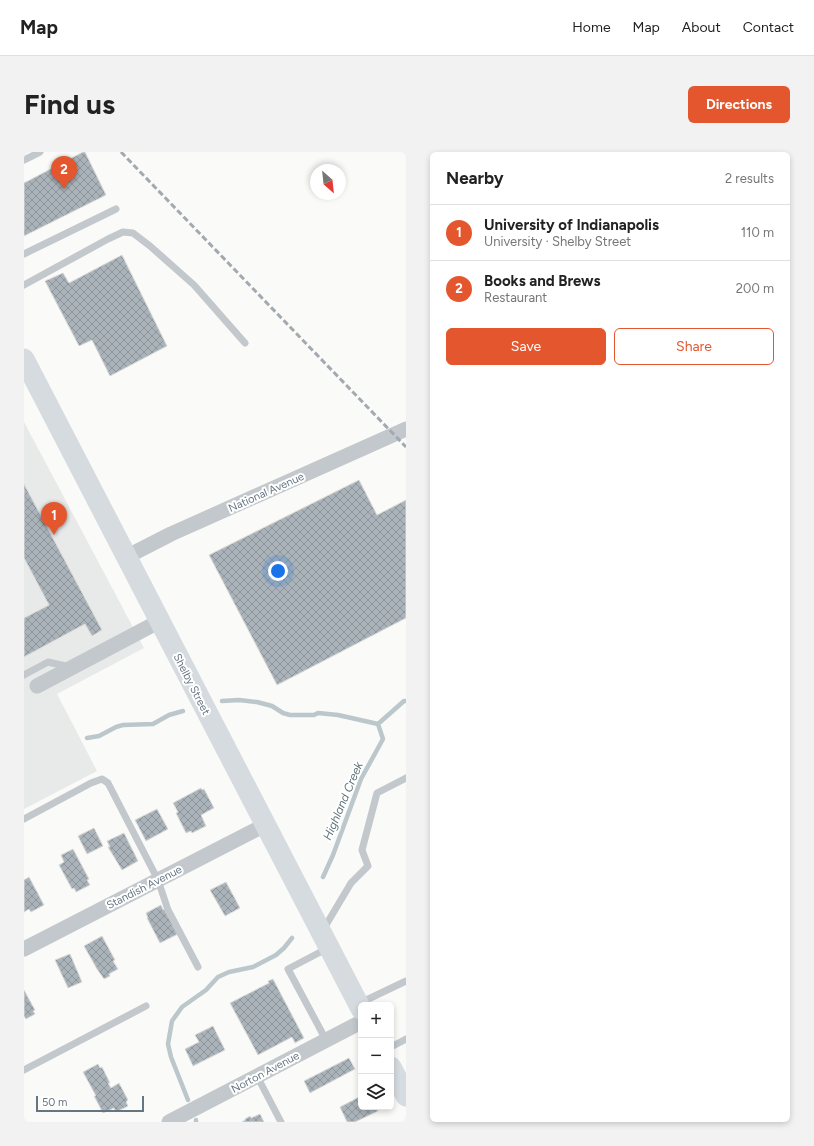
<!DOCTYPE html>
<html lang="en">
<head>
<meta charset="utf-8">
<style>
	body { margin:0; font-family:Figtree,sans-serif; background:#f2f2f2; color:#222 }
	.controls { position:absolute; right:12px; bottom:12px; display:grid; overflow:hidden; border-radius:6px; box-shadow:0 2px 6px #0003 }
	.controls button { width:36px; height:36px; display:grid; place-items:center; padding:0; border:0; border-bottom:1px solid #e0e0e0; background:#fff; color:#222; font:20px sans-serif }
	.compass { position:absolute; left:286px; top:12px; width:36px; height:36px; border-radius:50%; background:#fff; box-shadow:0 2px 6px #0003; rotate:153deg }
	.scale { position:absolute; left:12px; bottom:10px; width:108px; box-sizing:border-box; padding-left:4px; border:2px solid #657683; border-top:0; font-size:11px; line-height:14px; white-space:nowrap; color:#657683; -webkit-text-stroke:3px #fff; paint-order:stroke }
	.you { position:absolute; left:254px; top:419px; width:14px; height:14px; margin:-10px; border:3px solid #fff; border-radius:50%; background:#1a73e8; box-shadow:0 0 0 6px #1a73e833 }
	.badge { display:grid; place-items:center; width:26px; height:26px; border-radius:50%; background:#e4572e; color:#fff; font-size:13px; font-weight:700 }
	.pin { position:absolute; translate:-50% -33px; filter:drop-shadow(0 1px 2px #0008) }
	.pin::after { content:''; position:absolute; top:21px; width:14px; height:12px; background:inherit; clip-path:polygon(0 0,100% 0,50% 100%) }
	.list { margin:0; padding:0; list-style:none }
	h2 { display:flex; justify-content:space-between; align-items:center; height:52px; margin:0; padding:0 16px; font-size:17px }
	h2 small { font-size:13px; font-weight:400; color:#767676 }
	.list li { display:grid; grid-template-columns:26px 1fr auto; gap:12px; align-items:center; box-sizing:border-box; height:56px; padding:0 16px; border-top:1px solid #e0e0e0 }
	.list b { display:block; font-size:15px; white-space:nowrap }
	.list p { margin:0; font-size:13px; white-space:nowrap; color:#767676 }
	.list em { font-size:13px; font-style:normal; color:#767676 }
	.actions { display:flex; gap:8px; padding:12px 16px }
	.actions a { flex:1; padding:9px 0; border:1px solid #e4572e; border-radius:6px; text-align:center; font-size:14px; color:#e4572e }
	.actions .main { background:#e4572e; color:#fff }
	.icon { flex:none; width:22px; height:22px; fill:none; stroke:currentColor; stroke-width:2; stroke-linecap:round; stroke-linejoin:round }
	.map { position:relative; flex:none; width:382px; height:970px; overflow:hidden; border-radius:6px }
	header { display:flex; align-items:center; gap:24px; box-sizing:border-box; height:56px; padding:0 20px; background:#fff; border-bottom:1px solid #e0e0e0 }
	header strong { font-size:19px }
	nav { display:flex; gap:22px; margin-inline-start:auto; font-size:14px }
	.intro { display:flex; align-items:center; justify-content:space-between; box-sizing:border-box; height:96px; padding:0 24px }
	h1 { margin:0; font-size:28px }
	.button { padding:10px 18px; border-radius:6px; background:#e4572e; color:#fff; font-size:14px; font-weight:700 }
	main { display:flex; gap:24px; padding:0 24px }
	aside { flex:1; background:#fff; border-radius:6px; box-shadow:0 2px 6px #0003 }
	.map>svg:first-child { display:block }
	.built { fill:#e8e9e9 }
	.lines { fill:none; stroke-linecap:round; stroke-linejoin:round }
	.stream { stroke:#bbc7cb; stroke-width:4.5 }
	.building { fill:url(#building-cross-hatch); stroke:#dcdcda }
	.lane { stroke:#c3c8cc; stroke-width:7 }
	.street { stroke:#c3c8cc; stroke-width:15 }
	.secondary { stroke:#d6dbdf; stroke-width:21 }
	.rail { stroke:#a2aab0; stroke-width:3; stroke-dasharray:6 3; stroke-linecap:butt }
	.labels { text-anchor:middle; stroke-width:4; stroke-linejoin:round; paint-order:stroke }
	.street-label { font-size:11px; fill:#657683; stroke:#fff }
	.water-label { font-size:12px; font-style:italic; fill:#60757c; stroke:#fff }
</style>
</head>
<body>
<header>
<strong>Map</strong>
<nav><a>Home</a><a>Map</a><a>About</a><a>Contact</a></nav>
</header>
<div class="intro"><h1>Find us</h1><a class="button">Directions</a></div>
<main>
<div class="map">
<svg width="382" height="970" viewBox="0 0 382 970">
	<defs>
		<pattern id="building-cross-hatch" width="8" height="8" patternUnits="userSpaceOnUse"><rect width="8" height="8" fill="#aab3b9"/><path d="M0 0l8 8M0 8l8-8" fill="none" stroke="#8e969c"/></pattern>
	</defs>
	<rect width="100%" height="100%" fill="#fafaf8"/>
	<!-- built -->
	<path class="built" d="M0 270 120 496 33 542 73 619 0 657Z"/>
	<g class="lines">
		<!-- stream -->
		<path class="stream" d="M198 549 215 548 233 550 248 554 259 561 266 563H290L294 561 314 563 354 572
			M354 572 380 549H382
			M63 586 75 584 92 575 99 573 129 572 145 563 159 559
			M299 725 309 703 337 627 359 587 354 572
			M164 948 147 905 144 892 148 869 158 855 182 838 194 825 205 820 229 815 252 803 260 796 268 786
			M172 970V968"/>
	</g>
	<!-- building -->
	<path class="building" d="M59 0H61L82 43 0 84V31Z
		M98 103 143 194 86 224 68 188 55 194 21 129 39 121 45 131Z
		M335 328 353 363 382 348V466L253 533 185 403Z
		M0 332 78 478 68 484 61 472 0 505V466L25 453 0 406Z
		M177 636 178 638 180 637 190 656 177 663 182 674 168 681 167 679 162 681 152 661 154 660 149 651Z
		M133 657 144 677 122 689 111 668Z
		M70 676 79 694 63 702 54 684Z
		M100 681 114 709 98 718 84 695H86L83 689Z
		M49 697 65 727 63 728 66 733 52 740 50 736 48 737 35 713 40 710 37 703Z
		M5 725 20 753 7 760 5 757 0 760V728Z
		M202 730 216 756 201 764 186 738Z
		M137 753 139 758 140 757 154 782 136 791 123 766H124L122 761Z
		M78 784 91 808 89 809 94 817 85 822 86 824 80 827 73 817 60 794Z
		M46 802 58 830 44 836 31 808Z
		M249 827 280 886 271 891 268 885 234 903 206 851 245 831 244 829Z
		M0 838 11 858 9 859 11 862 2 867 0 864Z
		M189 874 201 898 169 914 161 897 175 890 171 883Z
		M325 906 331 917 286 941 280 929Z
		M74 912 76 916 78 915 86 931H84L87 936 95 931 104 948 102 950 104 954 92 960 90 956 79 961 70 944H72L59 920Z
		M337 944V955H352L354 959 331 970H323L316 955Z
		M236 962 240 970H218L221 968V967L226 964 227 966Z"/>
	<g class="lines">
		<!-- lane -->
		<path class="lane" d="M0 8 16 0
			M0 102 92 57
			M0 133 84 87 99 80 109 81 126 94 170 133 221 191
			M0 523 24 510 46 515
			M0 667 67 631 78 627 84 631 134 728 144 758 174 815
			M299 778 327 731 344 714 338 698 353 641 382 626
			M336 851 382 829
			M302 888 264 817 304 796
			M367 895 382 887
			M0 918 122 854
			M233 924 257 970"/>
		<!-- street -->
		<path class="street" d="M102 405 147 382 382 277
			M13 534 136 469
			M0 797 241 673
			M145 970 337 870"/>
		<!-- secondary -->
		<path class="secondary" d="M0 207 337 857
			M367 915 382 944"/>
		<!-- rail -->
		<path class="rail" d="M97 0 382 295"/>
	</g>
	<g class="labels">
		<!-- street labels -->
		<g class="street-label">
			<text transform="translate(242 340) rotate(-24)" y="4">National Avenue</text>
			<text transform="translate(168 532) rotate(63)" y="4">Shelby Street</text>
			<text transform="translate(120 735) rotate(-27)" y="4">Standish Avenue</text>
			<text transform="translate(241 920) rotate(-28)" y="4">Norton Avenue</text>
		</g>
		<!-- water labels -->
		<g class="water-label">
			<text transform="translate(319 649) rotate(-67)" y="4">Highland Creek</text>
		</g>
	</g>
</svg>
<div class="controls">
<button>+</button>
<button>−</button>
<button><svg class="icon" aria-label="layers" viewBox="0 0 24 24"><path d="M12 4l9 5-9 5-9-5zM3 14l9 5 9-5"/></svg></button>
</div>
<svg class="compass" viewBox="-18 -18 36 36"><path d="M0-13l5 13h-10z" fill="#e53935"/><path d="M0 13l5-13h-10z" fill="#767676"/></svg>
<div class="scale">50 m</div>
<div class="you"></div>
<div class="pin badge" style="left:30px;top:383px">1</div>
<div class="pin badge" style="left:40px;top:37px">2</div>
</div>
<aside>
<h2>Nearby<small>2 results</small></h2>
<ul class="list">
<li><span class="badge">1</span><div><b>University of Indianapolis</b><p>University · Shelby Street</p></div><em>110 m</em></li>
<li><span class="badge">2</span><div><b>Books and Brews</b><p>Restaurant</p></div><em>200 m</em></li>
</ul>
<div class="actions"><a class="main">Save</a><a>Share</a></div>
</aside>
</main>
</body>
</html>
